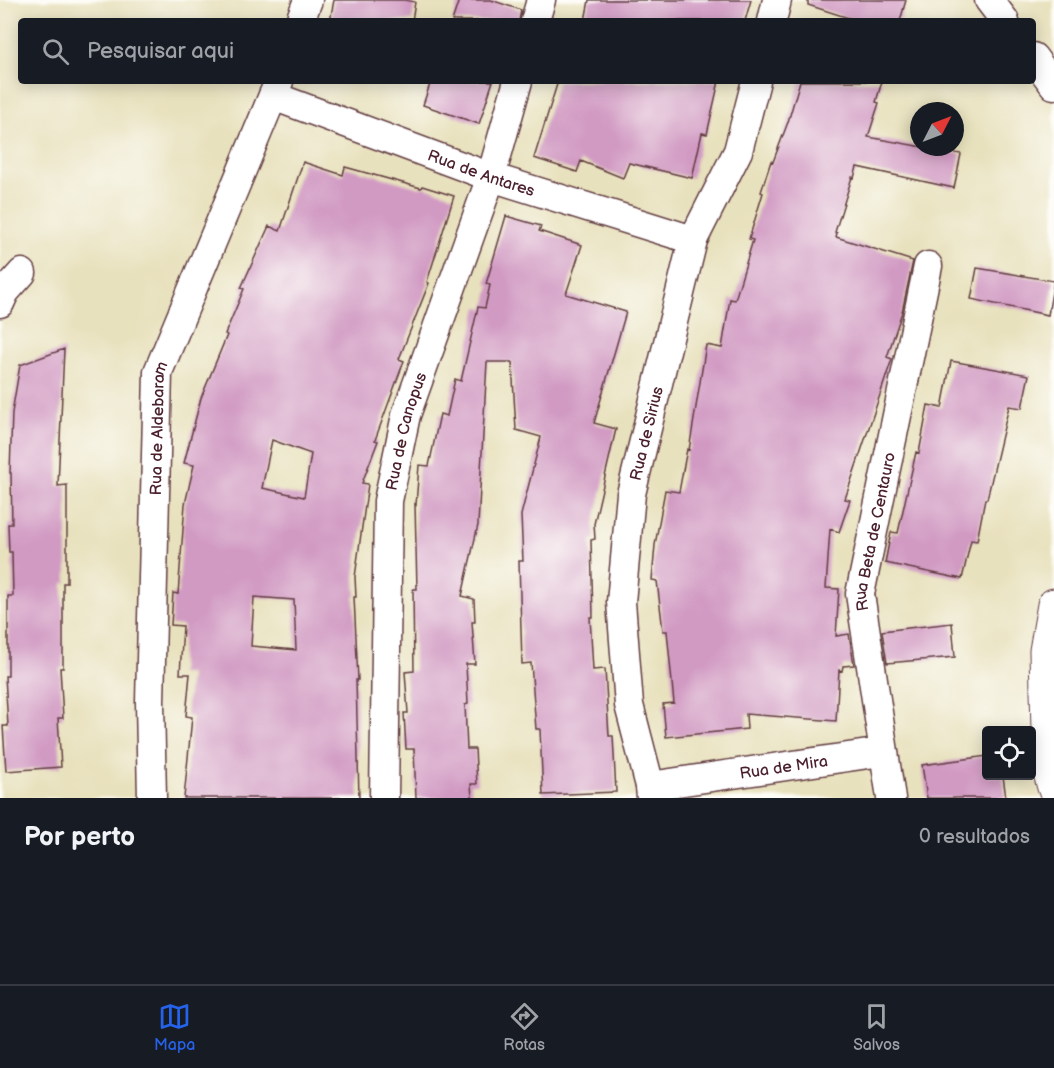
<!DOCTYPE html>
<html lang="pt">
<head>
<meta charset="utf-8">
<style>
	body { margin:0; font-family:"Balsamiq Sans",sans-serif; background:#20242c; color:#f1f3f6 }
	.controls { position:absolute; right:18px; bottom:18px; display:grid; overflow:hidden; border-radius:6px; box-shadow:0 3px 15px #0003 }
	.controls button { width:54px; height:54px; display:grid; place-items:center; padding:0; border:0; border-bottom:2px solid #363941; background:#171b24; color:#f1f3f6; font:30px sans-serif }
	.compass { position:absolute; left:910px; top:102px; width:54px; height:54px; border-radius:50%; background:#171b24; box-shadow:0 3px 15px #0003; rotate:48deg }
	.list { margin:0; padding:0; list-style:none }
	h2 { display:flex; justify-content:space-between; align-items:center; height:78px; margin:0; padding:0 24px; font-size:26px }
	h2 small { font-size:20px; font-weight:400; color:#9ea1a6 }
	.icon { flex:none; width:33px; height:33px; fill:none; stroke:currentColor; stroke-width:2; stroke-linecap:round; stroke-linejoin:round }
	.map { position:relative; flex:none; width:1054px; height:798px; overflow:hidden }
	.search { position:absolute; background:#171b24; box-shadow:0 3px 15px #0003; left:18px; right:18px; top:18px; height:66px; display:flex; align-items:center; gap:15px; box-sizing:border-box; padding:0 21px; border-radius:6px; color:#9ea1a6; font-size:22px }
	.sheet { height:186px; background:#171b24 }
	nav { display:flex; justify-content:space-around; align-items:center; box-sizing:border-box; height:84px; border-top:2px solid #363941; background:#171b24; font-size:16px; color:#9ea1a6 }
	nav a { display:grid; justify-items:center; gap:3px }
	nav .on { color:#2563eb }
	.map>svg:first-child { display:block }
	.building { fill:#d19ac3; fill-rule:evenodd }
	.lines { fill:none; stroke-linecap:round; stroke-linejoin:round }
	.minor-casing { stroke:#623c41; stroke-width:31 }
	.tertiary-casing { stroke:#623c41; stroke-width:35 }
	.minor { stroke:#fff; stroke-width:28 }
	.tertiary { stroke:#fff; stroke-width:33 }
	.labels { text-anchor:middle; stroke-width:5; stroke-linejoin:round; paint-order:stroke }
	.street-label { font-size:16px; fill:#4a1f2b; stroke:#fdfcf7 }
</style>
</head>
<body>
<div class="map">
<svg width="1054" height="798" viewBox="0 0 1054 798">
	<rect width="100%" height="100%" fill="#fdfcf7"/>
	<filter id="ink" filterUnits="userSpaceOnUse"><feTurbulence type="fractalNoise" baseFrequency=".0167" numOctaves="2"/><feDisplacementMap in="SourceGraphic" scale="12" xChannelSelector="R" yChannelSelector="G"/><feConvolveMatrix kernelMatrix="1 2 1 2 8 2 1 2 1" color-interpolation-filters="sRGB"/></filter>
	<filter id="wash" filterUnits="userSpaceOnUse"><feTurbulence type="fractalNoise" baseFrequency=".008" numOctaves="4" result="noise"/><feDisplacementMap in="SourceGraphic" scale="24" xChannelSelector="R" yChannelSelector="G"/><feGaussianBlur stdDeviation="1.35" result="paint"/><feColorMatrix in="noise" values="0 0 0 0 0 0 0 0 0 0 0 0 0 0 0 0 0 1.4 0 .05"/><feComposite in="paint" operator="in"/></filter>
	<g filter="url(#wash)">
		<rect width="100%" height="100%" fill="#e8e1bd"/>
		<g id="blocks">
			<!-- building -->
			<path class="building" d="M334 0H404L415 2 412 21H330Z
				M459 0H491L521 10 519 21H452Z
				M589 0H751L745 21H585Z
				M808 0H906L900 21H858L808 5Z
				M431 81H493L479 124 423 105Z
				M558 81H719L707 134 702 133 692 178 629 163 623 178 581 161 577 172 534 158Z
				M800 81H882L876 102 879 103 868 137 961 154 954 188 857 167 854 178 852 177 835 232 837 233 836 237 913 261 902 312 887 357 892 359 845 499 850 500 839 532 830 529 826 588 839 589 836 636 849 634 854 665 843 666 842 671 839 670 836 721 746 714 747 729 666 737 663 704 674 703 667 631H663L657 581 652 580 655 545 665 490 679 492 687 449 689 450 706 345 722 348 730 299 735 300 753 240 749 239 763 193 761 192 771 161 773 162 788 122Z
				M303 162 343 175 345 167 421 188 422 186 454 196 427 282 429 283 399 359 404 361 375 440 378 441 362 483 368 484 355 577 356 597H354L358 680H356L359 798H184L192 717 186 716 190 674H180L183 626 171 625 173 593 178 594 185 504 194 465 184 463 201 398 227 335 225 334 244 289 241 288 269 226 280 231ZM272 440 311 454 304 497 262 488ZM254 597 294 600 296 650 251 646Z
				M506 216 541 226 539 231 582 245 566 294 626 312 594 423 616 429 594 524 595 539 591 540 593 617H590L593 670 605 669 609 736H613L616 792 543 795 540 729H536L531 663 522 664 519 561H523L521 515 541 437 516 430 512 362H487L478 525 462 596 474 599 475 622H472L475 664H466L468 704 465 705 467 749H475L477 784H471L472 798H416L414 749H406L404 713H408L405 672 414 671 413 589H417L415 504 416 505 419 465 429 466 440 414 447 416 455 379 461 381 478 307 485 308 490 285 486 284Z
				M977 268 1054 281 1048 315 971 299Z
				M64 349 58 486 67 485V583H63V668H60L63 718H58L61 767 6 771 3 726H8L5 676H8V596H13L12 552H9L8 524H12L11 473H10L12 413 20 365Z
				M951 361 1029 375 1022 408 1009 406 987 499H985L977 541 971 540 962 579 885 563 891 532 898 533 916 452 919 453 928 405 942 408Z
				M952 623 955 657 887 663 882 631Z
				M987 756V776H1003L1006 798H927L922 765Z"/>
		</g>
	</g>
	<g filter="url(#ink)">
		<use href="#blocks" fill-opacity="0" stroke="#623c41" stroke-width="1.5"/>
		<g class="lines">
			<defs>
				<g id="minor">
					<path d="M989 0 1005 21"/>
					<path d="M300 21 308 0"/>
					<path d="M535 21 541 0"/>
					<path d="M772 21 777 0"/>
					<path d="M1033 57 1054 85"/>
					<path id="s1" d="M273 96 491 177 693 240"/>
					<path d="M0 303 5 292 22 273"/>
					<path id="s2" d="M650 786 882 752"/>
					<path id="s3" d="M152 798 150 702 158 372 279 81"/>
					<path id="s4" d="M384 798 388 501 406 415 491 177 518 81"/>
					<path id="s5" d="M651 798 650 786 629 705 621 602 631 494 693 240 738 151 756 81"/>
					<path id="s6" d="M891 798 860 594 928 266"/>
				</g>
				<path id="tertiary" d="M1054 605 1046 651 1049 769 1054 787"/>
			</defs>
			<!-- minor casing -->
			<use href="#minor" class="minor-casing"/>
			<!-- tertiary casing -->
			<use href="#tertiary" class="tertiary-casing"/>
			<!-- minor -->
			<use href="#minor" class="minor"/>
			<!-- tertiary -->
			<use href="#tertiary" class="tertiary"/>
		</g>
	</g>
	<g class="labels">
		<!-- street labels -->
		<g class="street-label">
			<text dy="6" stroke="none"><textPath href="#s1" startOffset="222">Rua de Antares</textPath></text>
			<text dy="6" stroke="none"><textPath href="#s3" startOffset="370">Rua de Aldebaram</textPath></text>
			<text dy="6" stroke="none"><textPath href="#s4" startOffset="369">Rua de Canopus</textPath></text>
			<text dy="6" stroke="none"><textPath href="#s5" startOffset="370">Rua de Sirius</textPath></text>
			<text dy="6" stroke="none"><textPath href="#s6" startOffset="270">Rua Beta de Centauro</textPath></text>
			<text dy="6" stroke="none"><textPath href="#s2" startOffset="135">Rua de Mira</textPath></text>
		</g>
	</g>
</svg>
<div class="controls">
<button><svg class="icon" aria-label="locate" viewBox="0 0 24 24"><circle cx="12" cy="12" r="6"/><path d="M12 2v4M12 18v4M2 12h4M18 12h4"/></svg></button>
</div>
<svg class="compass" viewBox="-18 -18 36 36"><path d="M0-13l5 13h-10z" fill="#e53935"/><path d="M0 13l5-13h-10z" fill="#9ea1a6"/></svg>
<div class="search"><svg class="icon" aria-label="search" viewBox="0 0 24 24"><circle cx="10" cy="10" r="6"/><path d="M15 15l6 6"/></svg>Pesquisar aqui</div>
</div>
<section class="sheet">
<h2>Por perto<small>0 resultados</small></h2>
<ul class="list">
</ul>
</section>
<nav>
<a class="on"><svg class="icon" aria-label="map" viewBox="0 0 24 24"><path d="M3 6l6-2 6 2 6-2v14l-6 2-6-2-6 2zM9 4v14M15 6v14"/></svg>Mapa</a>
<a><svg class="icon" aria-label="directions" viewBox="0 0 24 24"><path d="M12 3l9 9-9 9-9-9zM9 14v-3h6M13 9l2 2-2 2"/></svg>Rotas</a>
<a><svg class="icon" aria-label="saved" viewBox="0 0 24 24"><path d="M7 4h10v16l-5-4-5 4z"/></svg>Salvos</a>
</nav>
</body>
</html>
